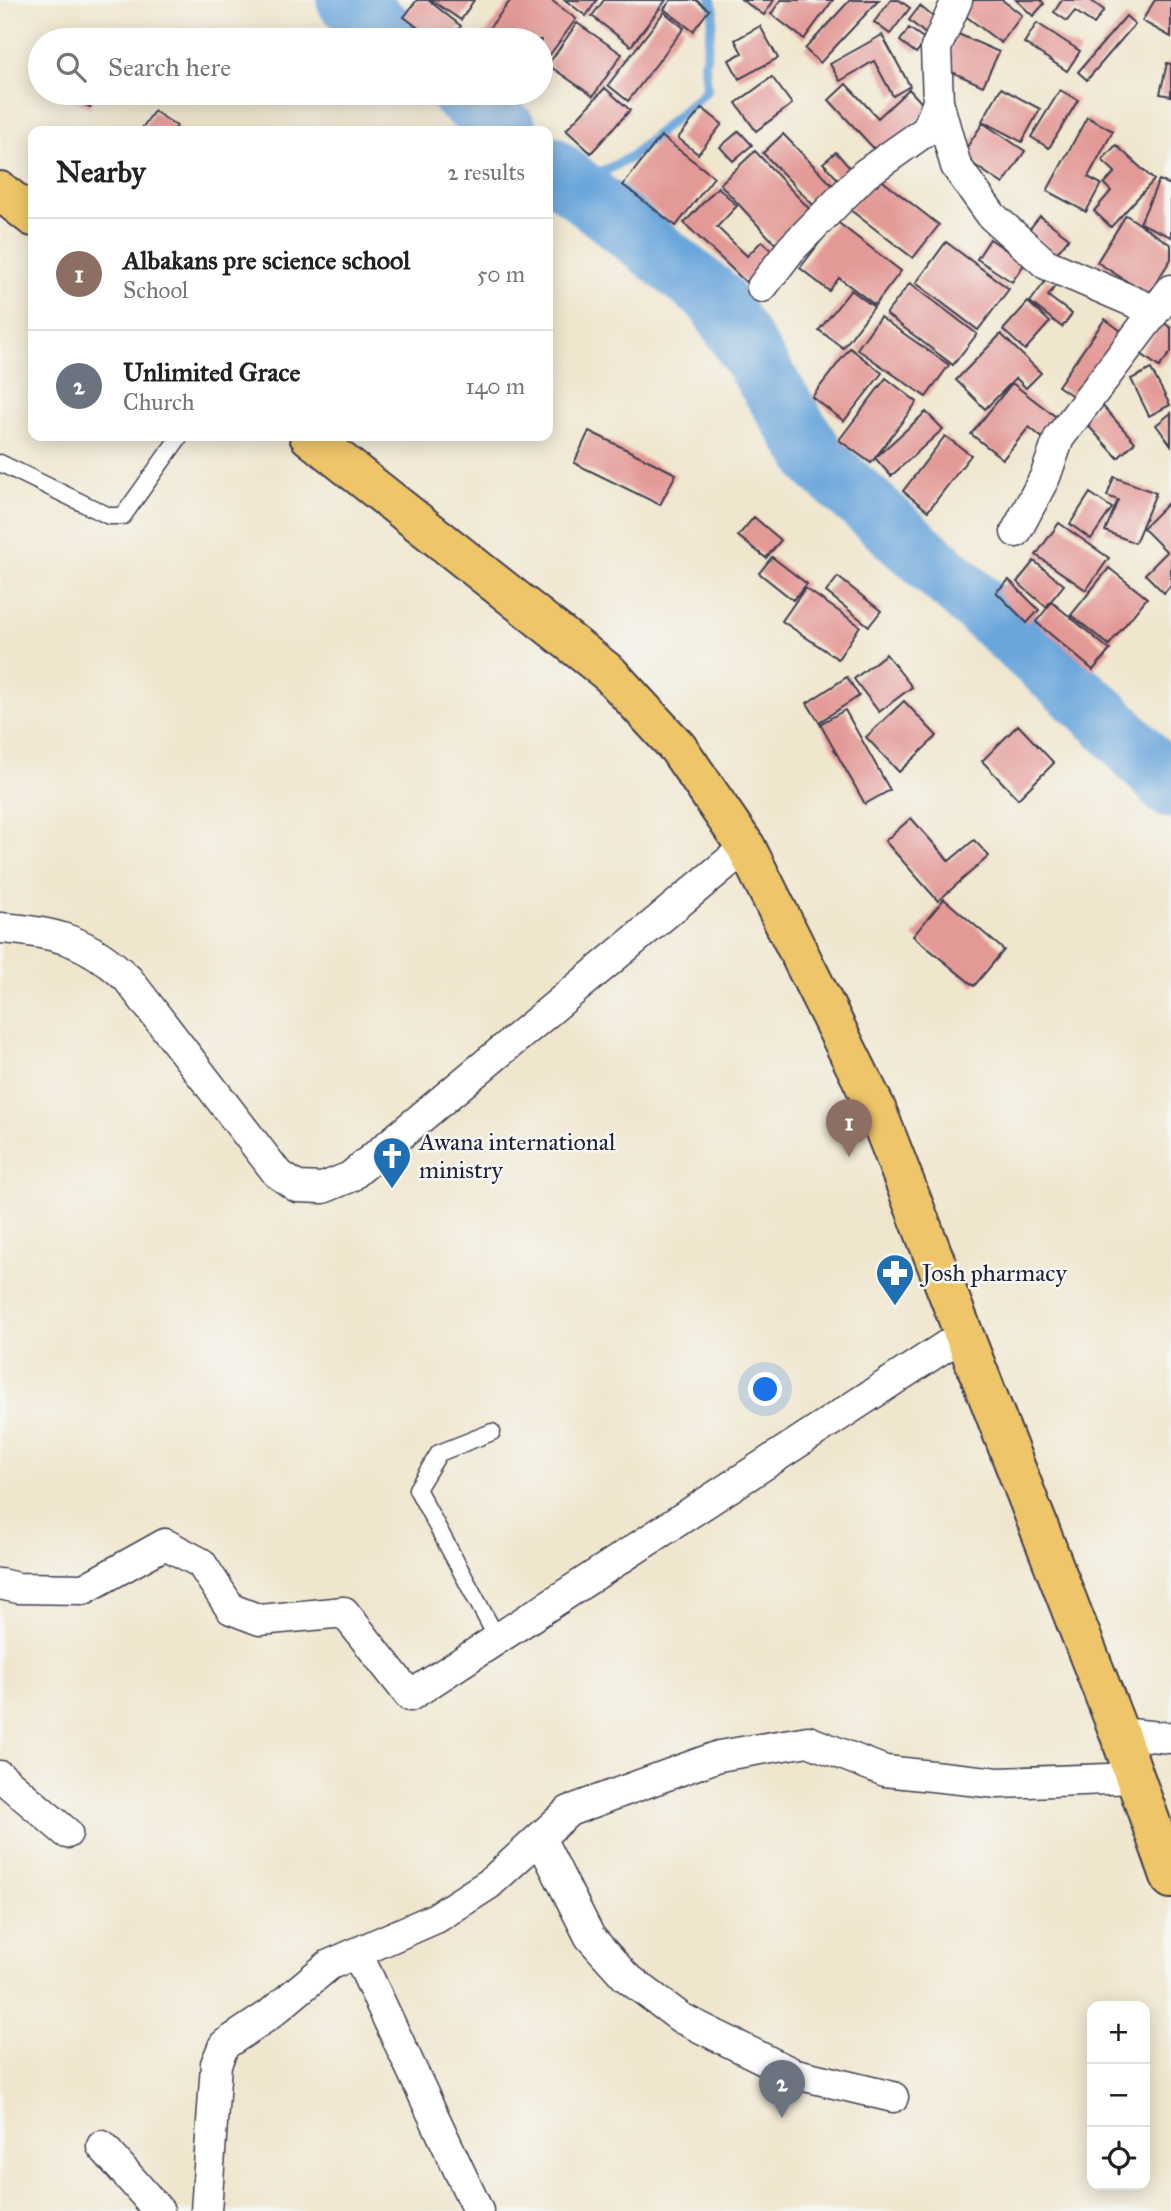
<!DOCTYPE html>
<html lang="en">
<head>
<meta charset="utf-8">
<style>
	body { margin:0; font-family:"IM FELL Great Primer",serif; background:#f6f6f6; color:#222 }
	.controls { position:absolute; right:21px; bottom:21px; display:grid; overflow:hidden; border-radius:14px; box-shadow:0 4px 18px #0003 }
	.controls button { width:63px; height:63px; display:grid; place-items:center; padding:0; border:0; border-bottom:2px solid #e0e0e0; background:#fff; color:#222; font:35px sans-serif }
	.you { position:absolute; left:766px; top:1390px; width:24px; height:24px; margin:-18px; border:5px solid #fff; border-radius:50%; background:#1a73e8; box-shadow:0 0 0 10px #1a73e833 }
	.badge { display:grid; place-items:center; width:46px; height:46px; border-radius:50%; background:#ea580c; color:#fff; font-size:23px; font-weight:700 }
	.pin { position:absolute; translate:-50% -58px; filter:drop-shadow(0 2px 4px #0008) }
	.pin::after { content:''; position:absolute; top:37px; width:24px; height:21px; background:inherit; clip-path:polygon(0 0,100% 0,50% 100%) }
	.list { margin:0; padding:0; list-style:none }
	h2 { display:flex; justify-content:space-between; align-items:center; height:91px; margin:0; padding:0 28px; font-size:30px }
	h2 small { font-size:23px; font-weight:400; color:#767676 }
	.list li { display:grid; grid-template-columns:46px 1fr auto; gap:21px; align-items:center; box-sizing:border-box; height:112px; padding:0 28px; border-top:2px solid #e0e0e0 }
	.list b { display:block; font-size:26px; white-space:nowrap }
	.list p { margin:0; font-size:23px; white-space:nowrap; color:#767676 }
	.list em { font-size:23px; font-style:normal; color:#767676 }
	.icon { flex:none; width:38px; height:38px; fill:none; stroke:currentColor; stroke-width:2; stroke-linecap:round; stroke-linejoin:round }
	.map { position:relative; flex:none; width:1171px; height:2211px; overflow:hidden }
	.search { position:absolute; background:#fff; box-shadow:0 4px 18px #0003; left:28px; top:28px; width:525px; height:77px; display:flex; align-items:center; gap:18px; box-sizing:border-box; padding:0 24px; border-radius:38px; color:#767676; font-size:26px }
	.panel { position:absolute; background:#fff; box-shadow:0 4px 18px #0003; left:28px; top:126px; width:525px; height:315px; border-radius:14px }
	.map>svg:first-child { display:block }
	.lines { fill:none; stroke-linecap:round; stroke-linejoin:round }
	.stream { stroke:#6aa6db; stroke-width:10 }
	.river { stroke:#6aa6db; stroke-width:61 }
	.building { fill:#e39a97 }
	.service-casing { stroke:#413f51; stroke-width:19 }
	.minor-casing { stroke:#413f51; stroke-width:33 }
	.primary-casing { stroke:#413f51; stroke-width:42 }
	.service { stroke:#fff; stroke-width:16 }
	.minor { stroke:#fff; stroke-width:30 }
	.primary { stroke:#eec569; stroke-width:38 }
	.labels { text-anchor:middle; stroke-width:5; stroke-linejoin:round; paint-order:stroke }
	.poi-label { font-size:24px; fill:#22223b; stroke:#f6f6f2; text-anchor:start }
</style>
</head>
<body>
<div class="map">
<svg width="1171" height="2211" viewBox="0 0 1171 2211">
	<rect width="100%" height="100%" fill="#f6f6f2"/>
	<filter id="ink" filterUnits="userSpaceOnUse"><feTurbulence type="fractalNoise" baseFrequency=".0143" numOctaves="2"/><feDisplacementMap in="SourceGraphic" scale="14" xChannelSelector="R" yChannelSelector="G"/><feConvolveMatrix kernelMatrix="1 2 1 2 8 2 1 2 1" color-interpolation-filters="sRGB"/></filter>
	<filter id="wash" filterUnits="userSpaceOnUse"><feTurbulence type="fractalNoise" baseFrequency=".00686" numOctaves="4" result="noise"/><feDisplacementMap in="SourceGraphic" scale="28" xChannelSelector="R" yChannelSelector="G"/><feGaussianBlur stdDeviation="1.57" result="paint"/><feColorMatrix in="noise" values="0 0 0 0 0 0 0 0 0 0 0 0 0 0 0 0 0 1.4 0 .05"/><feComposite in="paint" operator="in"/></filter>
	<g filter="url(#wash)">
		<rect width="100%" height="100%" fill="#f0e6ce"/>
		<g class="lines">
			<!-- stream -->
			<path class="stream" d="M574 187 631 157 707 90 705 63 714 11 711 0"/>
			<!-- river -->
			<path class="river" d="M347 0 397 40
				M460 93 507 131
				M548 165 714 297 819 462 1108 721 1171 788"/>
		</g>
		<g id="blocks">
			<!-- building -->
			<path class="building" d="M417 0H428L461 26 450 40H434L404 17Z
				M431 0H474L461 20Z
				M511 0H551L576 19 541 67V40H480Z
				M565 0H597L586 16Z
				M604 0H666L631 46 592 16Z
				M671 0H696L709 10 693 31 664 9Z
				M742 0H774L764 15Z
				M781 0H833L804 39 771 14Z
				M850 0H879L820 63 805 49Z
				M891 0H899L910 8 890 34 874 22Z
				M973 0H1002L1022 15 1001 43 963 14Z
				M1016 0H1041L1044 4 1033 16Z
				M1062 0H1090L1104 10 1094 24 1075 11 1067 21 1054 12Z
				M1155 0H1171V37L1142 21Z
				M920 6 938 21 927 35 909 20Z
				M664 12 684 28 628 101 608 85Z
				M1126 16 1135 24 1087 80 1078 72Z
				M577 23 622 54 593 96 548 65Z
				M1037 23 1080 51 1067 71 1024 43Z
				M760 26 778 58 739 79 729 60 742 53 735 40Z
				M909 28 926 40 916 53 900 41Z
				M958 34 999 52 983 86 943 68Z
				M882 35 910 86 893 96 874 61 840 81 830 64Z
				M1167 63 1171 64V96L1160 94Z
				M772 77 792 104 756 131 736 103Z
				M846 84 878 118 909 89 928 110 880 155 829 100Z
				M605 88 630 110 591 153 566 130Z
				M1001 88 1040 109 1022 142 982 121Z
				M1060 90 1078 100 1049 148 1031 137Z
				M67 93H96L90 107 65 96Z
				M702 108 722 124 698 154 678 138Z
				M154 111 177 126 174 131H140Z
				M1087 117 1113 131 1088 177 1101 184 1086 212 1047 191Z
				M983 123 1025 151 1003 184 961 156Z
				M739 131 752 145 733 161 720 147Z
				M783 134 837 190 817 209 763 153Z
				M661 136 714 177 676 226 623 185Z
				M1116 145 1154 180 1111 227 1094 211 1111 191 1104 184 1115 172 1102 160Z
				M755 151 813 213 778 247 720 184Z
				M836 152 856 175 844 186 823 163Z
				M875 175 939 225 913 258 849 209Z
				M1159 180 1171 185V237L1140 223Z
				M718 187 737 206 717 227 747 256 762 241 779 257 751 287 684 223Z
				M1126 215 1171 245V259L1148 295 1097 262Z
				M1040 216 1069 238 1056 254 1028 231Z
				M836 221 901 271 875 305 839 278 829 291 800 268Z
				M990 239 1025 263 1012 282 977 259Z
				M946 242 1009 289 978 330 916 283Z
				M1047 279 1056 285 1048 296 1072 314 1062 327 1030 302Z
				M910 283 977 334 953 365 886 314Z
				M851 290 874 307 843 348 819 330Z
				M1028 302 1050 322 1025 350 1003 330Z
				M880 317 949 365 926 397 857 349Z
				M1105 319 1129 337 1083 403 1058 386Z
				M1163 322 1171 328V352L1159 367 1140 353Z
				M1001 334 1041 373 1026 388 1016 378 985 409 956 380Z
				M850 348 882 373 844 421 812 397Z
				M1151 369 1170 405 1149 416 1131 379Z
				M886 378 917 402 871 463 839 440Z
				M1012 383 1060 420 1045 440 1029 427 1003 459 971 434Z
				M1100 403 1135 442 1118 458 1082 419Z
				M926 412 943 429 891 476 875 458Z
				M1171 413V445L1156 425Z
				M589 431 676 474 660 505 574 463Z
				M945 436 971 455 928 511 903 491Z
				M1114 477 1156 493 1135 543 1105 531 1118 500 1107 496Z
				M1090 493 1112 508 1091 539 1070 524Z
				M1171 500V585L1164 593 1145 574 1167 552 1143 528Z
				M754 517 781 540 766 558 738 536Z
				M1059 523 1109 558 1086 590 1036 555Z
				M772 557 807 584 793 600 759 573Z
				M1034 561 1064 585 1046 607 1017 582Z
				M1109 568 1147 598 1109 645 1071 615Z
				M838 577 881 611 869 626 826 592Z
				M1009 580 1039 610 1027 623 996 592Z
				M805 588 860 626 838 659 782 621Z
				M1052 602 1110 650 1093 670 1036 622Z
				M886 654 912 687 879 712 854 679Z
				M847 677 859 696 819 722 807 703Z
				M904 701 937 736 899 772 866 737Z
				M845 710 890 790 865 804 820 724Z
				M1018 725 1054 763 1018 799 982 761Z
				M911 818 949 861 974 840 989 856 938 901 885 841Z
				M944 899 1004 950 974 986 913 936Z"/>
		</g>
	</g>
	<g filter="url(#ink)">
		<use href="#blocks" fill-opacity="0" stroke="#413f51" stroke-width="2"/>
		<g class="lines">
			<defs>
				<path id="service" d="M0 463 109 516H123L180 436
					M492 1432 439 1453 417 1489 497 1638"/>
				<path id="minor" d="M938 102 956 166 992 216 1046 264 1155 311
					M762 287 791 249 865 174 927 130 938 102 936 48 957 0
					M1016 532 1045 477 1059 438 1171 290
					M0 928C55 932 87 940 128 979L277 1173 297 1187 323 1188 350 1177 746 847
					M0 1584 18 1588 84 1589 165 1544 201 1563 231 1609 260 1620 344 1612 410 1696 964 1334
					M1119 1733 1171 1738
					M0 1776 67 1833
					M540 1838 590 1937 625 1976 681 2018 792 2073 893 2097
					M357 1953 478 2211
					M102 2146 159 2211
					M206 2211 216 2064 224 2045 269 2015 329 1965 436 1918 489 1884 569 1811 719 1756 808 1741 885 1771 998 1783 1135 1778"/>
				<path id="primary" d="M0 191 33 217
					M309 436 610 674 678 748 746 847 875 1106 1119 1733 1171 1879"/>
			</defs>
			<!-- service casing -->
			<use href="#service" class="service-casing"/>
			<!-- minor casing -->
			<use href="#minor" class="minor-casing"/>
			<!-- primary casing -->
			<use href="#primary" class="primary-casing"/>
			<!-- service -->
			<use href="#service" class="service"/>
			<!-- minor -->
			<use href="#minor" class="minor"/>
			<!-- primary -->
			<use href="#primary" class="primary"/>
		</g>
	</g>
	<!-- icons -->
	<defs>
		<symbol id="church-pin" viewBox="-11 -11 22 30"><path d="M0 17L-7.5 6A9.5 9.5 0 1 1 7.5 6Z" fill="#1f6fb2" stroke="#f6f6f2"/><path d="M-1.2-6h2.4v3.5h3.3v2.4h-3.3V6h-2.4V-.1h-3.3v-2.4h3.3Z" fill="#fff"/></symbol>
		<symbol id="pharmacy-pin" viewBox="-11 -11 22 30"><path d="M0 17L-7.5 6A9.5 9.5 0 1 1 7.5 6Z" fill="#1f6fb2" stroke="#f6f6f2"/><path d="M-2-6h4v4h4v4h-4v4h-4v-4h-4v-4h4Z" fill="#fff"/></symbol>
	</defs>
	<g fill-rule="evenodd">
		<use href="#church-pin" x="370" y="1134" width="44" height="60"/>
		<use href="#pharmacy-pin" x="873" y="1251" width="44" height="60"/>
	</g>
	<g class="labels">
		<!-- poi labels -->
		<g class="poi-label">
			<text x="419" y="1150">Awana international<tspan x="419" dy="28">ministry</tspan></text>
			<text x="922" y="1281">Josh pharmacy</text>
		</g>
	</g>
</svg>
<div class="controls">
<button>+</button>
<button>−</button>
<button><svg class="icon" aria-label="locate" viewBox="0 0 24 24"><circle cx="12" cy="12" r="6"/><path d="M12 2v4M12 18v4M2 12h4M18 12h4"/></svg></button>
</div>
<div class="you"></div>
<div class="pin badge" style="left:849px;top:1157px;background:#8d6e63">1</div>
<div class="pin badge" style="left:782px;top:2118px;background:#6b7280">2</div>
<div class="search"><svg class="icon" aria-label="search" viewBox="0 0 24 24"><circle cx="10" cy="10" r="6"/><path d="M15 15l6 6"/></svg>Search here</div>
<section class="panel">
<h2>Nearby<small>2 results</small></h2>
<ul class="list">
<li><span class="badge" style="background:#8d6e63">1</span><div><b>Albakans pre science school</b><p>School</p></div><em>50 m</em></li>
<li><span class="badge" style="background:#6b7280">2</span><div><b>Unlimited Grace</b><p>Church</p></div><em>140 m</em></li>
</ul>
</section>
</div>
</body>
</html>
